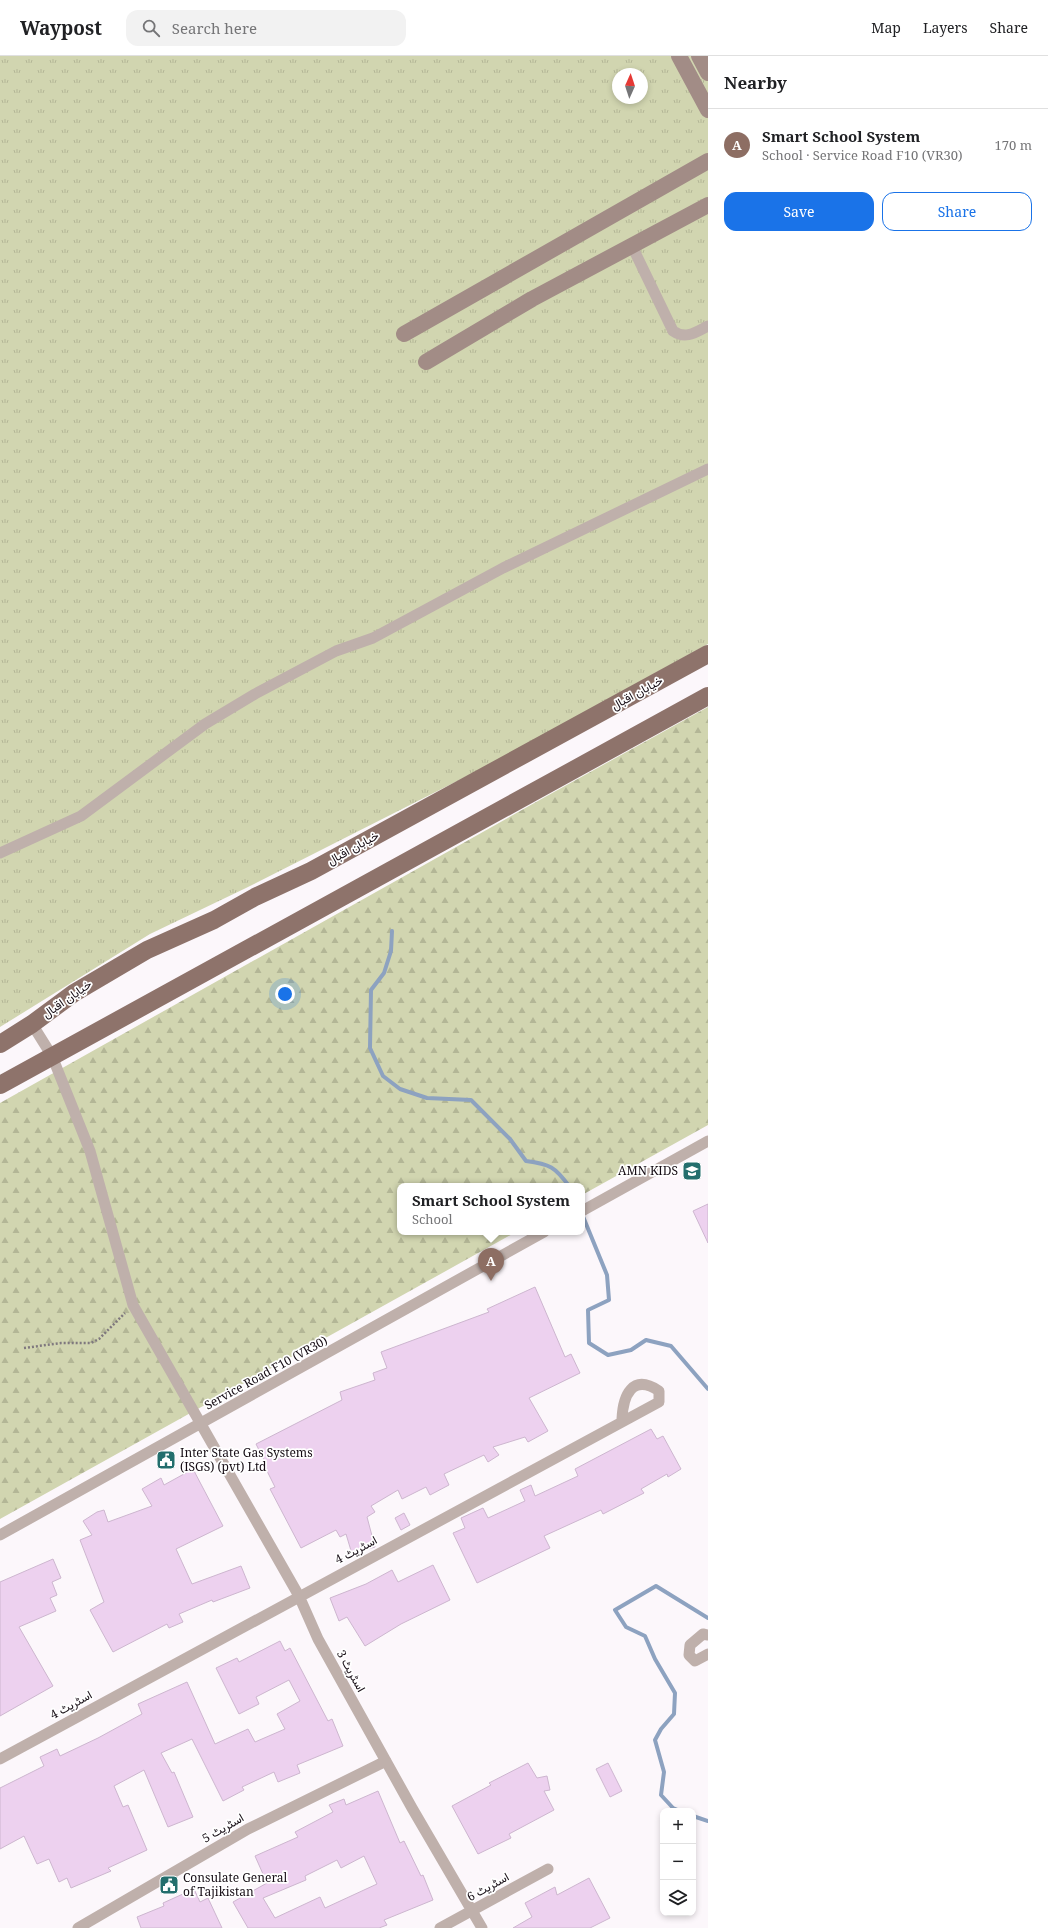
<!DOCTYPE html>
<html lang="en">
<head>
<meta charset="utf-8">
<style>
	body { margin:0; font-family:"Noto Serif",Vazirmatn,serif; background:#f2f2f2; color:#202124 }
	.controls { position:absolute; right:12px; bottom:12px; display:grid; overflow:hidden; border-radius:8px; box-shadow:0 2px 6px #0003 }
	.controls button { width:36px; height:36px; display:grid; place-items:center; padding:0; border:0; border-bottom:1px solid #e0e0e0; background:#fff; color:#202124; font:20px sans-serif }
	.compass { position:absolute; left:612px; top:12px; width:36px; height:36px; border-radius:50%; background:#fff; box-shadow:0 2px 6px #0003; rotate:3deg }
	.you { position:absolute; left:285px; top:938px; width:14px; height:14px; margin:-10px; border:3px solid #fff; border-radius:50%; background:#1a73e8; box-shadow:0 0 0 6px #1a73e833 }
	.badge { display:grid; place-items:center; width:26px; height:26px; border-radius:50%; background:#1a73e8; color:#fff; font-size:13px; font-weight:700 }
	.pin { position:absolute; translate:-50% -33px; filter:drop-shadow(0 1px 2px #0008) }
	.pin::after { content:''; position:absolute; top:21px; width:14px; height:12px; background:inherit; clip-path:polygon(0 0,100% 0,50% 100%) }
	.popup { position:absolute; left:397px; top:1127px; width:188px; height:52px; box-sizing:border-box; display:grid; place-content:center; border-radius:8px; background:#fff; filter:drop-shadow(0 1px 3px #0005); font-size:13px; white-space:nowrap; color:#757577 }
	.popup b { font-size:15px; color:#202124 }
	.popup::after { content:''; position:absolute; left:50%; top:100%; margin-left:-8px; border:8px solid transparent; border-top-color:#fff }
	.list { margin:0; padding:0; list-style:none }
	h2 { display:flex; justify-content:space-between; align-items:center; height:52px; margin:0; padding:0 16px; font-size:17px }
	h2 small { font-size:13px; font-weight:400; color:#757577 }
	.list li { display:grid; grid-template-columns:26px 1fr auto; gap:12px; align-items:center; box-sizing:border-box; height:72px; padding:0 16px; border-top:1px solid #e0e0e0 }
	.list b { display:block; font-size:15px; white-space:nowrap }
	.list p { margin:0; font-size:13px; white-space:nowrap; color:#757577 }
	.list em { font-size:13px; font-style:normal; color:#757577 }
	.actions { display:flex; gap:8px; padding:12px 16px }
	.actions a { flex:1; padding:9px 0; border:1px solid #1a73e8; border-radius:12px; text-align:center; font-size:14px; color:#1a73e8 }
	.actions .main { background:#1a73e8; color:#fff }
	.icon { flex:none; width:22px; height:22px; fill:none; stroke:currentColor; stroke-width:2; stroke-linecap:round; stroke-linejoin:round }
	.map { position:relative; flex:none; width:708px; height:1872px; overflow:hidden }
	header { display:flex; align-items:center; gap:24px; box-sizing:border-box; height:56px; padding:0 20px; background:#fff; border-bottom:1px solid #e0e0e0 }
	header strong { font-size:19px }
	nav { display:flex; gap:22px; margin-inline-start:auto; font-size:14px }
	.search { width:280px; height:36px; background:#f2f2f2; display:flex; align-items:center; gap:10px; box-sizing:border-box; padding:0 14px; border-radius:12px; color:#757577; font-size:15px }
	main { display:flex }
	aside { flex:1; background:#fff }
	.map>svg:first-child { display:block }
	.grass { fill:url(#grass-tufts); fill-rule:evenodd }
	.forest { fill:url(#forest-firs) }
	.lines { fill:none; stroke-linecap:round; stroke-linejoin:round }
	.stream { stroke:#8da2c0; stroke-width:4 }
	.building { fill:#edd1ef; stroke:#cdb6cf; fill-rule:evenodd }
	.path { stroke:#7f787e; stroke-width:2.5; stroke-dasharray:2 2; stroke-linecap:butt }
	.street { stroke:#bfb0ab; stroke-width:11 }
	.secondary { stroke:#a28c86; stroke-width:16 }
	.primary { stroke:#8e736b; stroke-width:18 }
	.labels { text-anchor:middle; stroke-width:3.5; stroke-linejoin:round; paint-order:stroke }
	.street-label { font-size:12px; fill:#140b13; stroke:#fff }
	.poi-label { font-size:12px; fill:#140b13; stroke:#fff; text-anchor:start }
</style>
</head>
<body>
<header>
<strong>Waypost</strong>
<div class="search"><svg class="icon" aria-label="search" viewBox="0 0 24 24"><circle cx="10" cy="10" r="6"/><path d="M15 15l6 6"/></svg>Search here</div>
<nav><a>Map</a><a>Layers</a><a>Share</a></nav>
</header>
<main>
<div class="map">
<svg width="708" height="1872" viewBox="0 0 708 1872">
	<defs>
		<pattern id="grass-tufts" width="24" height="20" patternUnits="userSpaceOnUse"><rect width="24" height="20" fill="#d1d5b0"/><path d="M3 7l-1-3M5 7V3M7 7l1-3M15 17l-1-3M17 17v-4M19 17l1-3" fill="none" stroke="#b3b696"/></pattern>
		<pattern id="forest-firs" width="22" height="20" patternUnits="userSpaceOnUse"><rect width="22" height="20" fill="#d1d5b0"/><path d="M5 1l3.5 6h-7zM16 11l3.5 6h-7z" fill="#b3b696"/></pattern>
	</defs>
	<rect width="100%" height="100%" fill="#fcf7fb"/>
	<!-- grass -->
	<path class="grass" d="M0 0H708V588L481 713 246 832 150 878 0 971ZM618 18H642V42H618Z"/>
	<!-- forest -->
	<path class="forest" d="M708 651V1069L582 1139V1130H400V1176H516L0 1463V1047L545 741Z"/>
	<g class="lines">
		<!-- stream -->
		<path class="stream" d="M392 875 391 895 384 917 371 934 370 992 383 1020 400 1033 427 1042 471 1044 510 1083 526 1105C550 1108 555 1111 569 1130
			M582 1158 607 1219 609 1244 588 1254 589 1287 608 1299 631 1294 646 1284 671 1290 708 1333
			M680 1755 673 1752 661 1739 664 1716 655 1684 661 1673 674 1658 675 1637 655 1603 645 1580 626 1571 615 1554 656 1530 708 1562
			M693 1760 708 1765"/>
	</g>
	<!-- building -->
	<path class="building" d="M708 1148V1187L693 1155Z
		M535 1231 565 1301 571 1298 580 1317 529 1342 548 1375 528 1386 525 1381 493 1391 499 1399 488 1406 484 1399 444 1418 449 1429 430 1439 426 1431 402 1443 398 1434 371 1450 375 1456 367 1461 375 1491 352 1498 346 1478 340 1481 336 1474 301 1492 270 1433 275 1431 262 1405 264 1404 256 1388 342 1344 340 1336 375 1324 373 1317 387 1312 381 1296 489 1256 487 1253Z
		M651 1373 657 1383 663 1380 681 1413 668 1421 667 1418 641 1433 644 1437 603 1458 601 1454 544 1480 550 1492 477 1527 453 1477 465 1472 461 1462 483 1452 488 1462 525 1445 520 1434 531 1429 535 1440 578 1420 575 1413Z
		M193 1413 223 1470 176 1493 192 1528 241 1510 250 1532 213 1546 212 1544 179 1558 183 1566 169 1572 167 1568 113 1596 90 1554 104 1546 80 1484 92 1479 83 1465 97 1456 104 1454 108 1466 152 1450 142 1433 161 1422 164 1429Z
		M404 1457 410 1469 401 1474 395 1462Z
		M53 1503 61 1522 52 1526 57 1539 50 1542 56 1555 19 1571 53 1630 0 1660V1526Z
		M433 1509 450 1544 401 1568 365 1590 347 1561 339 1565 330 1542 366 1528 392 1514 398 1526Z
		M280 1585 285 1595 290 1592 328 1665 332 1663 343 1690 297 1709 300 1717 278 1726 274 1716 242 1731 244 1734 223 1745 192 1683 161 1697 172 1717 174 1716 193 1761 168 1771 144 1714 114 1730 123 1751 128 1749 147 1794 108 1812 111 1815 71 1832 67 1822 59 1826 49 1803 37 1808 24 1780 0 1793V1732L44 1710 40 1701 57 1693 60 1700 98 1682 142 1658 138 1648 187 1626 215 1688 248 1673 255 1686 285 1673 277 1658 300 1645 289 1624 256 1641 259 1648 239 1658 216 1612 237 1602 239 1606Z
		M528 1707 537 1722 547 1720 550 1734 544 1735 554 1754 509 1778 511 1782 478 1798 452 1750 491 1729 489 1727Z
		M608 1707 622 1735 610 1741 596 1713Z
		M378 1735 400 1787 404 1785 421 1820 423 1819 433 1844 384 1864 387 1869 379 1872H248L233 1846 267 1827 255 1800 298 1781 295 1776 333 1756 329 1749 344 1743 346 1749ZM364 1800 377 1828 325 1852 320 1841 275 1862 263 1842 306 1824 305 1820 337 1804 341 1812Z
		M589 1822 610 1862 590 1872H513L532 1861 525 1847 555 1831 557 1839Z
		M194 1833 200 1846 208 1842 222 1872H141L137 1861 164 1850 163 1847Z"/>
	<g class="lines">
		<!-- path -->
		<path class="path" d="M24 1292 61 1287H91L99 1283 125 1257"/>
		<!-- street -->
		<path class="street" d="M632 190 673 275C686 284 696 276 708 270
			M0 797 81 760 205 668 255 638 336 595 373 582 503 512 708 413
			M32 968 52 1000 90 1095 133 1249 299 1540 318 1583 412 1752 482 1872
			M582 1155 708 1085
			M0 1479 544 1176
			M708 1579 703 1578 690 1589 689 1599 695 1605 708 1598
			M0 1703 659 1346V1335C632 1317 623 1340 622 1363
			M78 1872 248 1773 386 1705
			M440 1872 548 1813"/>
		<!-- secondary -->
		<path class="secondary" d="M679 0 708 54
			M699 0 708 17
			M404 278 708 105
			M426 306 532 243 708 149"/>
		<!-- primary -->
		<path class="primary" d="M0 988 32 968 74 937 147 894 214 864 255 841 311 815 708 598
			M0 1029 708 640"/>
	</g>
	<!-- icons -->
	<defs>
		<symbol id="school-square" viewBox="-11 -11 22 22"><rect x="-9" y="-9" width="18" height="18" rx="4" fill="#236e6d" stroke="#fff"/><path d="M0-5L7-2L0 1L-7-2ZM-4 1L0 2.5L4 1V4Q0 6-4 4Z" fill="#fff"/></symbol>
		<symbol id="civic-square" viewBox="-11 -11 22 22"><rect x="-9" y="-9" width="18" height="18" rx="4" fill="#236e6d" stroke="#fff"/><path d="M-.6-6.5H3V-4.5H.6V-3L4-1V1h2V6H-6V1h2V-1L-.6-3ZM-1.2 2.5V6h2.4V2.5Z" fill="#fff"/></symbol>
	</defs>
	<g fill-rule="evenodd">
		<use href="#school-square" x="681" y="1104" width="22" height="22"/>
		<use href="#civic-square" x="155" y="1393" width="22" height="22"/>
		<use href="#civic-square" x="158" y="1818" width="22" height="22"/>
	</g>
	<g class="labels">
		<!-- street labels -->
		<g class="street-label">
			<text transform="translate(637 637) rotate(-29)" y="4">خیابان اقبال</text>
			<text transform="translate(353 792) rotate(-29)" y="4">خیابان اقبال</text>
			<text transform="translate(67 943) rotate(-35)" y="4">خیابان اقبال</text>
			<text transform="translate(266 1317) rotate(-29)" y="4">Service Road F10 (VR30)</text>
			<text transform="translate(356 1494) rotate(-28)" y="4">اسٹریٹ 4</text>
			<text transform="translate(351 1615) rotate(61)" y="4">اسٹریٹ 3</text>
			<text transform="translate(71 1649) rotate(-29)" y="4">اسٹریٹ 4</text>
			<text transform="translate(223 1772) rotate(-30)" y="4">اسٹریٹ 5</text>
			<text transform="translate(488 1831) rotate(-29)" y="4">اسٹریٹ 6</text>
		</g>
		<!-- poi labels -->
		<g class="poi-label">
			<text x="678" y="1119" text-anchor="end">AMN KIDS</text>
			<text x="180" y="1401">Inter State Gas Systems<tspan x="180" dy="14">(ISGS) (pvt) Ltd</tspan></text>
			<text x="183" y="1826">Consulate General<tspan x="183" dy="14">of Tajikistan</tspan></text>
		</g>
	</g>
</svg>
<div class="controls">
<button>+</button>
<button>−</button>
<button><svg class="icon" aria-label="layers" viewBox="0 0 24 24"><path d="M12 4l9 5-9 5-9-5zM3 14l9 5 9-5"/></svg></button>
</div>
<svg class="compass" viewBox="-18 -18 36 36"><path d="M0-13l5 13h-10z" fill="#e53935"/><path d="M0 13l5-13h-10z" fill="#757577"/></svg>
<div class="you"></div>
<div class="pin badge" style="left:491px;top:1225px;background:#8d6e63">A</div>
<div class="popup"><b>Smart School System</b>School</div>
</div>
<aside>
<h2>Nearby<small></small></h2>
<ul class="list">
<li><span class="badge" style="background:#8d6e63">A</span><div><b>Smart School System</b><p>School · Service Road F10 (VR30)</p></div><em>170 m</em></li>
</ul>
<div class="actions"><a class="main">Save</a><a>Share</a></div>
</aside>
</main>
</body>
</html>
